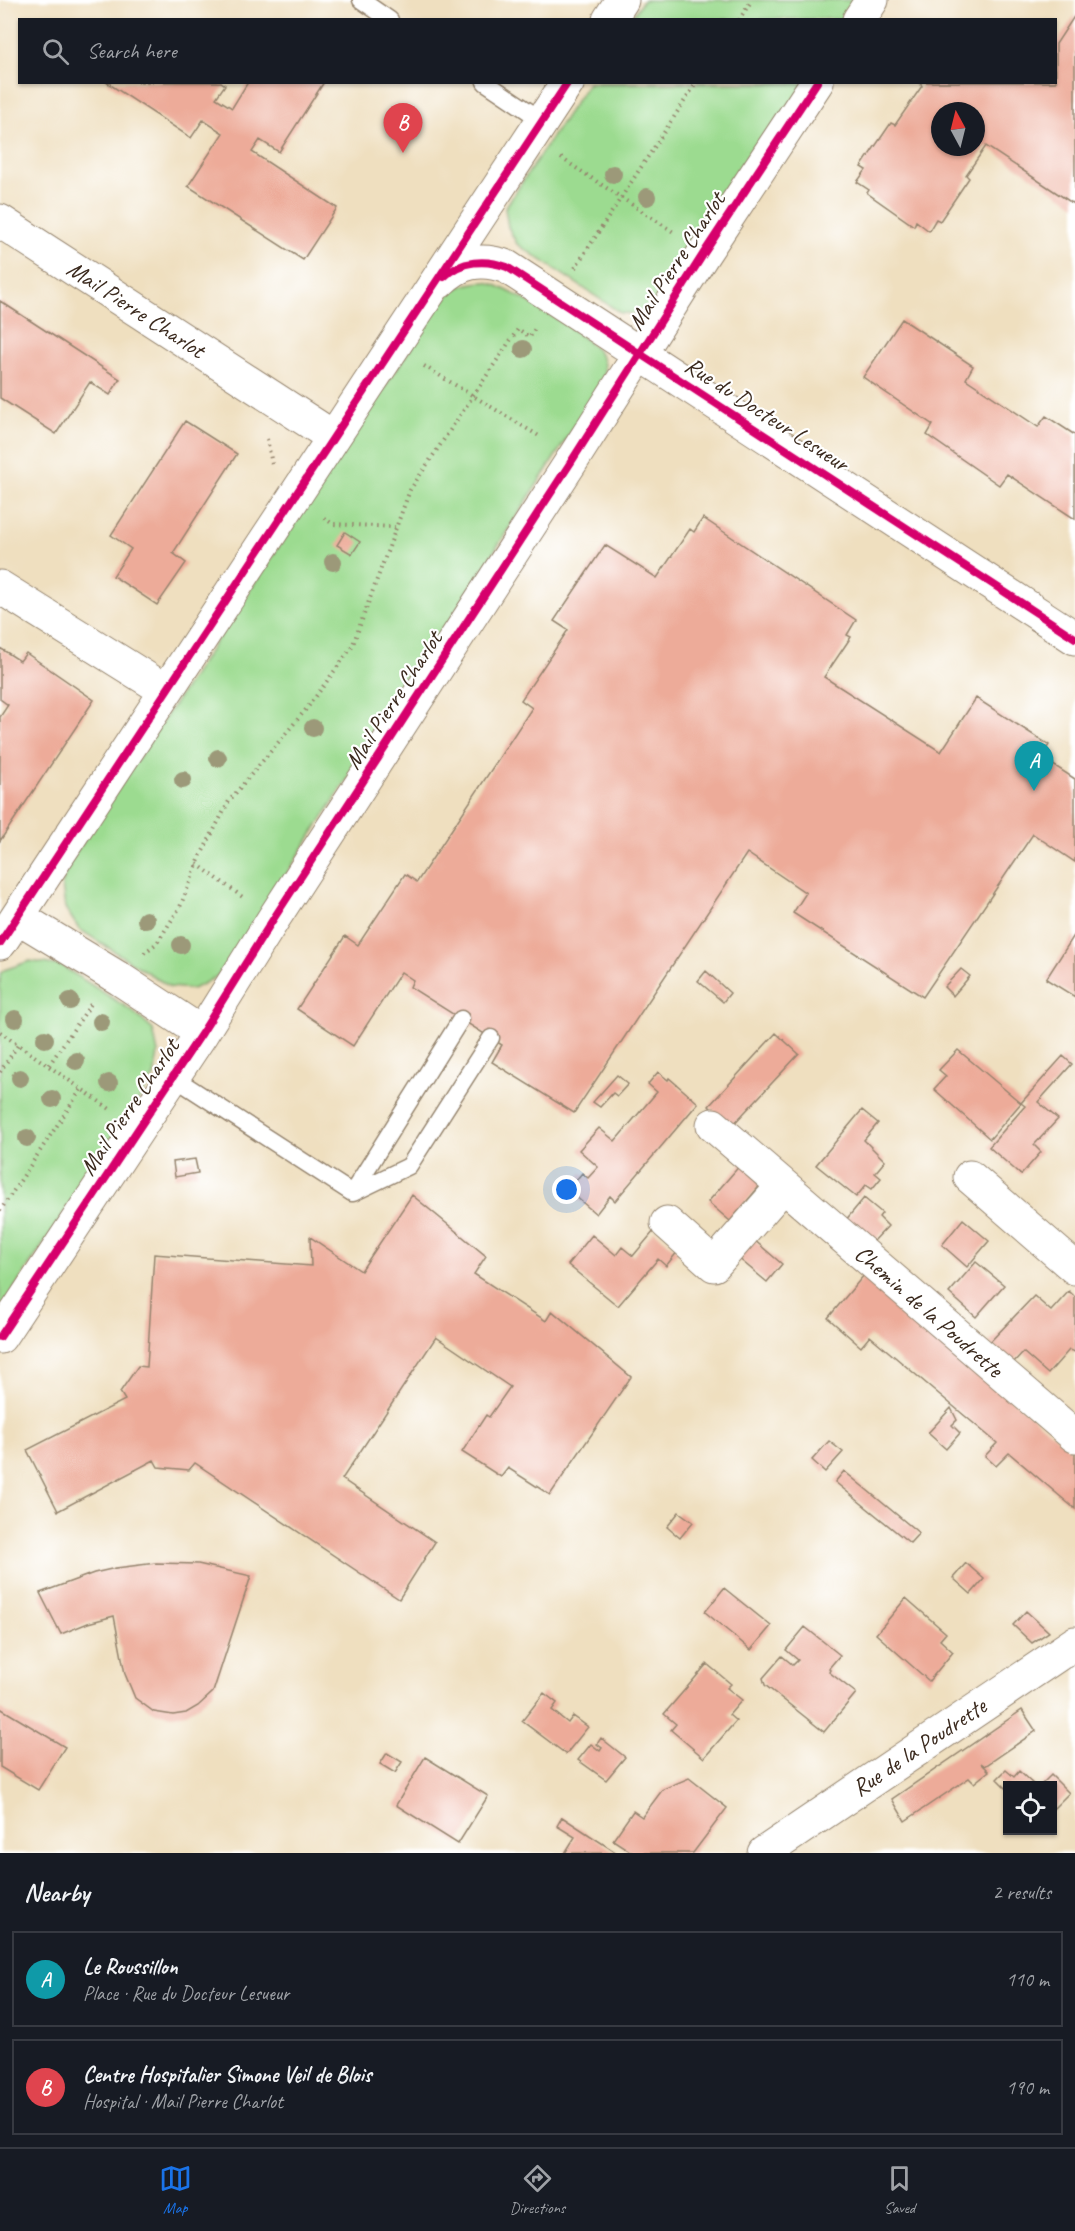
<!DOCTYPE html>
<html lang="en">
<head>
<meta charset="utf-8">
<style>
	body { margin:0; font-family:Caveat,sans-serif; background:#242831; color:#f1f3f6 }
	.controls { position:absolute; right:18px; bottom:18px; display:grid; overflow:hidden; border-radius:0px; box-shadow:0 2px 4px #0004 }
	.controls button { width:54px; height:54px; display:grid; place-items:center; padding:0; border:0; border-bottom:2px solid #363941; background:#171b24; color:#f1f3f6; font:30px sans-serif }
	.compass { position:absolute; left:931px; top:102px; width:54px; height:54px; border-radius:50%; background:#171b24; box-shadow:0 2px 4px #0004; rotate:353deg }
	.you { position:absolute; left:567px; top:1190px; width:21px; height:21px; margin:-15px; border:4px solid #fff; border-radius:50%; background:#1a73e8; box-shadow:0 0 0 9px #1a73e833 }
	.badge { display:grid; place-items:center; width:39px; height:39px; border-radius:50%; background:#1a73e8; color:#fff; font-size:20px; font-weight:700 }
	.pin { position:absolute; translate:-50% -50px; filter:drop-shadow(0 2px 3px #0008) }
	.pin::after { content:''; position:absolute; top:32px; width:21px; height:18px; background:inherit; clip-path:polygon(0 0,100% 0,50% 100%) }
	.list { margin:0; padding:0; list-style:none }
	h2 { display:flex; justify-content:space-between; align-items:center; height:78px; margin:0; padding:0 24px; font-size:26px }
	h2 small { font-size:20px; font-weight:400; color:#9ea1a6 }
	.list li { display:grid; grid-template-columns:39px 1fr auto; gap:18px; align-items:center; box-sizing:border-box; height:96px; margin:0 12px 12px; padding:0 12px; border:2px solid #363941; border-radius:0px }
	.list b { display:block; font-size:22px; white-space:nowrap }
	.list p { margin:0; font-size:20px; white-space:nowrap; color:#9ea1a6 }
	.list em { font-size:20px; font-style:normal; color:#9ea1a6 }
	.icon { flex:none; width:33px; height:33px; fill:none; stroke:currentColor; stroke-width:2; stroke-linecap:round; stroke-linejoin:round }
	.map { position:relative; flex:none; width:1075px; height:1853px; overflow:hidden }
	.search { position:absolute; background:#171b24; box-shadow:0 2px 4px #0004; left:18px; right:18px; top:18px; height:66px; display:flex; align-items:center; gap:15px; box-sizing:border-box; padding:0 21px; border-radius:0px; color:#9ea1a6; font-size:22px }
	.sheet { height:294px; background:#171b24 }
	nav { display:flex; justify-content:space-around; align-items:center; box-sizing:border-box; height:84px; border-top:2px solid #363941; background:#171b24; font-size:16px; color:#9ea1a6 }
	nav a { display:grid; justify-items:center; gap:3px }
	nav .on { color:#1a73e8 }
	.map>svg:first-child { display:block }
	.green { fill:#9cdb90; stroke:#6c8257; stroke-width:1.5 }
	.building { fill:#edab99; fill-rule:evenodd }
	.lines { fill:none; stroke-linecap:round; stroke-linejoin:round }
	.service-casing { stroke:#95846e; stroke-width:19 }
	.minor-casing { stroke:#95846e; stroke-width:35 }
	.path { stroke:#95846e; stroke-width:4; stroke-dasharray:1.5 4.5; stroke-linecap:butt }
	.service { stroke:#fff; stroke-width:16 }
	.minor { stroke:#fff; stroke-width:33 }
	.cycleway-casing { stroke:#fff; stroke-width:11 }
	.cycleway { stroke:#d6006c; stroke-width:8 }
	.tree { fill:#9c9979 }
	.labels { text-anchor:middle; stroke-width:4.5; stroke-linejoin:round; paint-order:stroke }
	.street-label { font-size:24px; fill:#3b2a1e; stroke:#fff }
</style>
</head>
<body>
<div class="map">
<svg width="1075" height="1853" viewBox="0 0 1075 1853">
	<rect width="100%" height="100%" fill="#fff"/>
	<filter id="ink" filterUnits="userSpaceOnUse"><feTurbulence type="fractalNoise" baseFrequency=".0167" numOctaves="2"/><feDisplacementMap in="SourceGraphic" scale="12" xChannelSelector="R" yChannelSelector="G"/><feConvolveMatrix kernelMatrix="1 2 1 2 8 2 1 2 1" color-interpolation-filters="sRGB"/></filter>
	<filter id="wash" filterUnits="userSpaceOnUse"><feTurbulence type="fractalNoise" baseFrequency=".008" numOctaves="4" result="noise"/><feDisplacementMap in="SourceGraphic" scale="24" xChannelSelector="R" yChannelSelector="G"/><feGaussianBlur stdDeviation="1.35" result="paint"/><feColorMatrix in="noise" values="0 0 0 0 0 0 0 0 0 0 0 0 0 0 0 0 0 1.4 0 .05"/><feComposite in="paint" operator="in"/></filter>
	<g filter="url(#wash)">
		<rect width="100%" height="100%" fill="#efdfbf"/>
		<!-- green -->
		<path class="green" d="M643 0H862L850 19 630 20Z
			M588 83H808L660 309 641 314 621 313 517 244 508 227 505 208Z
			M487 282C513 291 587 333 601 356 605 362 604 372 605 379L235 954 216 977 193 989 170 987 79 929 65 908 62 885 68 864 438 307C454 287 461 283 487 282Z
			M30 961 62 966 131 1010 153 1030 158 1053 154 1077 0 1310V974L4 970Z"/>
		<g id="blocks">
			<!-- building -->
			<path class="building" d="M1075 15V205L986 146 966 175 969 178 940 221 936 219 929 231 916 221 914 226 867 193 869 190 857 182 866 170 861 167 891 123 895 125 922 86 919 82H1056V44ZM940 111H976V147H940Z
				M106 82H221L225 85 216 98 232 108 248 82H324L279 152 260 140 252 152 337 208 303 260 188 186 223 133 203 120 191 138Z
				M0 301 120 379 110 395 90 382 56 434 0 398Z
				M902 319 973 366 966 379 1038 427 1046 416 1075 435V519L1007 474 999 485 927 435 933 425 863 377Z
				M185 421 237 454 173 553 186 563 157 605 113 576 131 549 111 535Z
				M703 518 856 620 847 635 851 637 824 677 941 752 976 698 1049 745 1041 757 1075 779V862L1033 834 923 997 793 913 806 893 747 853 574 1113 492 1062 502 1045 410 987 413 980 401 972 353 1046 297 1009 345 936 358 945 405 874 417 882 532 708 521 700 568 630 554 621 605 545 657 578 690 529 694 532Z
				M345 532 360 542 352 554 337 545Z
				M0 648 20 661 26 653 94 700 0 841V717L8 705 0 699Z
				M1075 934V997L1046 979Z
				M961 969 970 976 953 996 944 987Z
				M706 971 730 993 723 1002 698 981Z
				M776 1033 799 1054 730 1128 709 1106Z
				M958 1050 1021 1103 990 1139 934 1089 946 1076 939 1070Z
				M1063 1056 1072 1064 1038 1102 1058 1119 1034 1145 1041 1152 1021 1175 989 1147 1025 1106 1021 1103Z
				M658 1072 668 1080 669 1078 698 1103 615 1201 610 1196 596 1214 568 1190 582 1173 588 1178 598 1167 579 1150 599 1128 615 1141 657 1092 648 1084Z
				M617 1075 628 1084 617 1096 613 1093 600 1107 593 1102Z
				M862 1110 878 1123 864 1140 885 1161 875 1173 881 1178 872 1189 866 1185 856 1197 816 1165Z
				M195 1159 198 1173 175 1177 173 1162Z
				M742 1163 763 1182 730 1221 708 1202Z
				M412 1195 486 1256 474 1274 546 1321 552 1311 631 1377 550 1495 508 1468 501 1477 462 1452 486 1415 489 1417 510 1387 436 1337 342 1479 435 1542 399 1599 195 1463 189 1470 158 1467 154 1460 58 1511 27 1450 125 1400 120 1392 138 1366 147 1367 154 1254 311 1266 310 1237 361 1271Z
				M864 1198 882 1213 879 1217 888 1226 872 1243 845 1221Z
				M963 1219 989 1241 967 1267 942 1245Z
				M654 1231 678 1251 666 1266 658 1259 618 1306 568 1265 592 1235 616 1255 622 1247 633 1256Z
				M753 1239 782 1264 767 1282 737 1257Z
				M976 1262 1004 1285 976 1317 949 1293Z
				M864 1275 1075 1453V1509L1009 1453 996 1466 985 1456 997 1443 870 1336 861 1347 828 1318Z
				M1069 1291 1075 1297V1352L1069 1350 1048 1374 1023 1352 1013 1363 989 1343 1034 1296 1051 1311Z
				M951 1408 957 1420 952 1425 960 1433 946 1449 928 1433Z
				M829 1441 843 1452 825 1472 812 1460Z
				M844 1471 919 1533 910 1543 835 1482Z
				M679 1512 693 1522 680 1538 667 1527Z
				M156 1563 198 1564 251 1576 213 1692 198 1706 186 1713 173 1715 154 1712 135 1698 125 1674 114 1616 88 1623 61 1634 40 1593 94 1573 116 1568Z
				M966 1563 984 1579 971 1594 953 1578Z
				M724 1588 771 1626 751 1650 705 1612Z
				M906 1598 946 1633 940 1640 953 1652 929 1681 876 1634Z
				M1026 1611 1049 1632 1032 1643 1013 1625Z
				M805 1627 840 1655 829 1668 830 1670 829 1672 856 1693 824 1732 765 1685 763 1678 782 1656 793 1665 798 1660 786 1650Z
				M707 1664 731 1684 727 1688 742 1700 729 1715 736 1721 704 1758 671 1730 676 1724 664 1714Z
				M544 1693 557 1703 552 1710 568 1723 573 1716 588 1727 566 1754 522 1721Z
				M0 1708 65 1747 38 1790 0 1767Z
				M1022 1710 1036 1731 985 1766 981 1763 989 1771 974 1783 969 1778 905 1821 892 1799Z
				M601 1738 625 1757 606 1780 578 1760 591 1744 600 1751 602 1748 597 1744Z
				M387 1753 402 1762 395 1773 380 1764Z
				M425 1757 488 1796 458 1844 396 1805Z
				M1006 1770 1014 1777 1019 1771 1034 1785H1008V1790L997 1779Z
				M1051 1775 1069 1793 1053 1809V1785H1041Z
				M689 1778 727 1808 693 1853H633L613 1840 633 1811 642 1817 663 1789Z
				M562 1817 617 1853H565L575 1837 557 1826Z"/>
		</g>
	</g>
	<g filter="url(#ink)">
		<use href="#blocks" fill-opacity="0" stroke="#95846e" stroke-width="1.5"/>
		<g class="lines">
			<defs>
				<path id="service" d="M361 0 390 20
					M485 82 543 121
					M173 1077 352 1193 461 1019
					M353 1193 409 1166 491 1038"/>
				<path id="minor" d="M609 20 622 0
					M859 20 872 0
					M0 221 333 437
					M439 282C459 262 480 257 507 267L1075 638
					M0 587 165 690
					M18 917 120 979 202 1033
					M0 943 568 82
					M713 1125 1075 1436
					M970 1177 1075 1268
					M667 1223 714 1265 783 1186
					M0 1337 202 1033 274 918 571 462 704 253 817 82
					M764 1853 1075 1643"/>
			</defs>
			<!-- service casing -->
			<use href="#service" class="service-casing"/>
			<!-- minor casing -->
			<use href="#minor" class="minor-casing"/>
			<!-- path -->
			<path class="path" d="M739 20 752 0
				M561 158 675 233
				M575 268 697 82
				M424 366 539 436
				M267 439 272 464
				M324 518 333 524 395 527
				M197 864 244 898
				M144 953 157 943 180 907 201 855 229 801 308 707 352 647 410 490 518 329 530 337 536 327
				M0 1032 110 1109
				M49 1065 91 1004
				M0 1072 18 1045
				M0 1211 82 1088"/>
			<!-- service -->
			<use href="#service" class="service"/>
			<!-- minor -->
			<use href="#minor" class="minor"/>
			<defs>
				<path id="cycleway" d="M444 277C461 260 486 259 507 267L1075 638
					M0 943 568 82
					M0 1337 202 1033 274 918 571 462 704 253 817 82"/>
			</defs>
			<!-- cycleway casing -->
			<use href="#cycleway" class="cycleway-casing"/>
			<!-- cycleway -->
			<use href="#cycleway" class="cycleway"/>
		</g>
		<!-- trees -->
		<g class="tree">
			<circle cx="613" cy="174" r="9"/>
			<circle cx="647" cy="197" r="9"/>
			<circle cx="523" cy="349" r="9"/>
			<circle cx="333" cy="562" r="9"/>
			<circle cx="313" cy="728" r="9"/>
			<circle cx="218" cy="758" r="9"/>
			<circle cx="183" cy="780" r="9"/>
			<circle cx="146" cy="920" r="9"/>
			<circle cx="181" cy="945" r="9"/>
			<circle cx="70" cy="1001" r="9"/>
			<circle cx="15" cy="1019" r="9"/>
			<circle cx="101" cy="1022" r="9"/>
			<circle cx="45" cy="1039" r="9"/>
			<circle cx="76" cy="1061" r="9"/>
			<circle cx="20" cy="1078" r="9"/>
			<circle cx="109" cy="1083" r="9"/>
			<circle cx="52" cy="1099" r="9"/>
			<circle cx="27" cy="1138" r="9"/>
		</g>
	</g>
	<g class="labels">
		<!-- street labels -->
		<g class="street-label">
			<text transform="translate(676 261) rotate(-57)" y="8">Mail Pierre Charlot</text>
			<text transform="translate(136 309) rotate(33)" y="8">Mail Pierre Charlot</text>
			<text transform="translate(767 414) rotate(33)" y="8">Rue du Docteur Lesueur</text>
			<text transform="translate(393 700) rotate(-57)" y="8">Mail Pierre Charlot</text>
			<text transform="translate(129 1107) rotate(-56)" y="8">Mail Pierre Charlot</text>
			<text transform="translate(929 1311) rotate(41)" y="8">Chemin de la Poudrette</text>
			<text transform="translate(919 1747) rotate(-34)" y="8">Rue de la Poudrette</text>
		</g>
	</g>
</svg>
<div class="controls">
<button><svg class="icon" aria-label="locate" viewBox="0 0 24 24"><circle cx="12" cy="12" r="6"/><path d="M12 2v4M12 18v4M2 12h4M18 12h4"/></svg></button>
</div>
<svg class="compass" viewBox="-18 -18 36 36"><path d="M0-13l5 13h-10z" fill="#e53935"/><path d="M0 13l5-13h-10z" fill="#9ea1a6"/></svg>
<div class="you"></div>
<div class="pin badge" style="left:1034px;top:791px;background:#0f9aa8">A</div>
<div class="pin badge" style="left:403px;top:153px;background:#e0444e">B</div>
<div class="search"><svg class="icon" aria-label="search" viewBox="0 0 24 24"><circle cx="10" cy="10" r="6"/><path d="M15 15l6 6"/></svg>Search here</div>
</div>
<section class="sheet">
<h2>Nearby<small>2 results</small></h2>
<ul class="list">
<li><span class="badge" style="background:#0f9aa8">A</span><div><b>Le Roussillon</b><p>Place · Rue du Docteur Lesueur</p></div><em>110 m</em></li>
<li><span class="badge" style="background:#e0444e">B</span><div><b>Centre Hospitalier Simone Veil de Blois</b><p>Hospital · Mail Pierre Charlot</p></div><em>190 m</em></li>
</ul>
</section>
<nav>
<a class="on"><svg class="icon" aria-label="map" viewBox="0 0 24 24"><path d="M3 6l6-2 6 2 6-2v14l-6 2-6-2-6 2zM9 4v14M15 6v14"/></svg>Map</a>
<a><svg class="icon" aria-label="directions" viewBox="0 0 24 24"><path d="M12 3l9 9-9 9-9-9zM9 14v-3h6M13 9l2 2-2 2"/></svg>Directions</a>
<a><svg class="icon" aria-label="saved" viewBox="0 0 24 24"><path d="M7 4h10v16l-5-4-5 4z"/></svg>Saved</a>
</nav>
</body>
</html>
